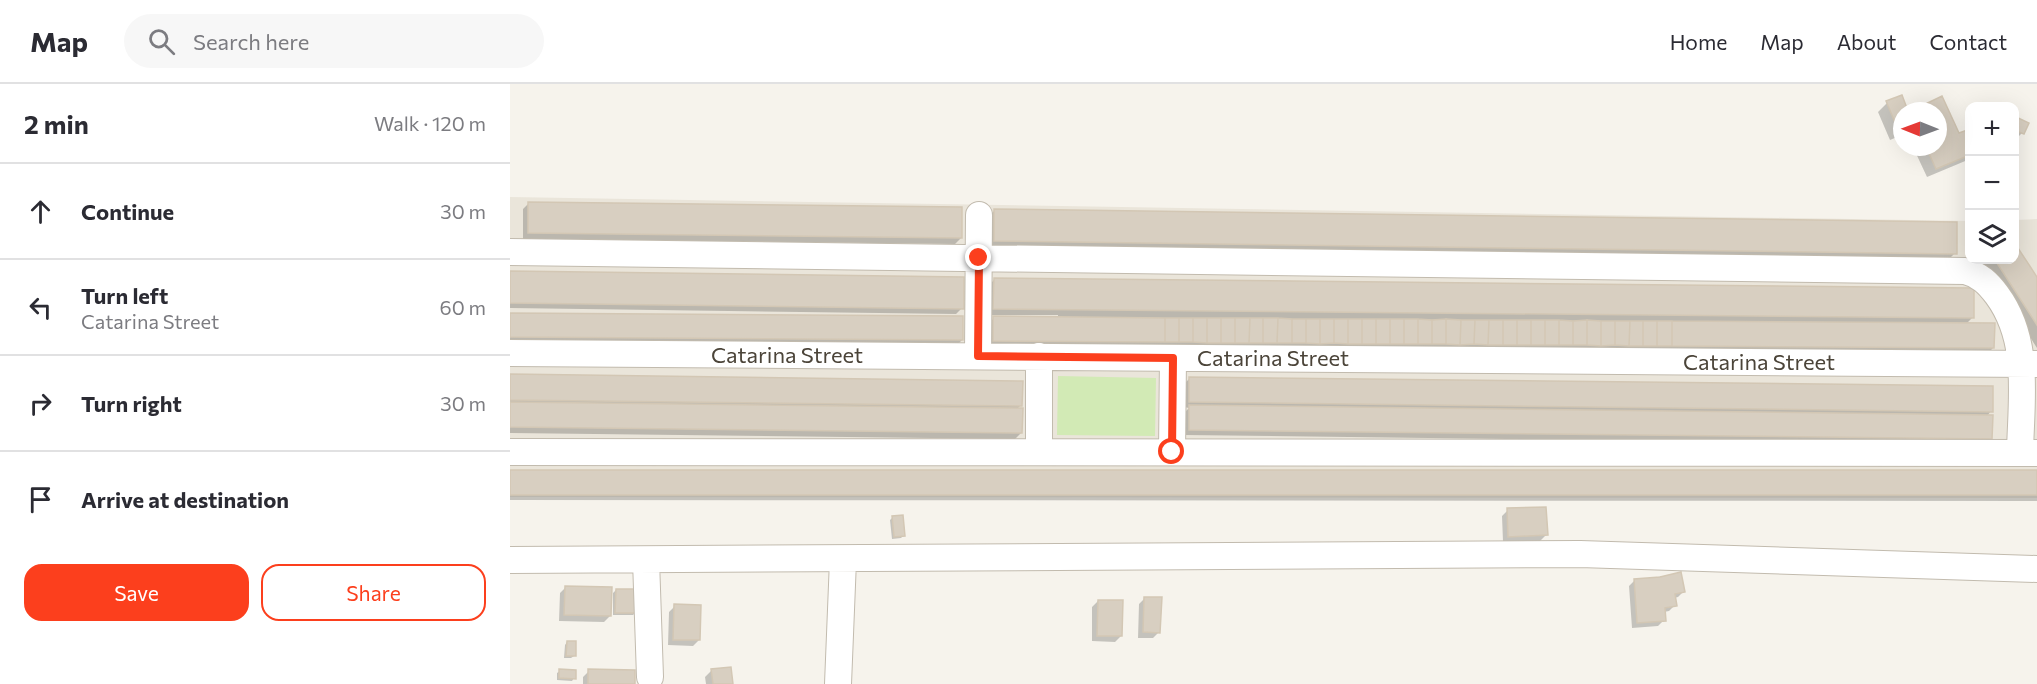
<!DOCTYPE html>
<html lang="en">
<head>
<meta charset="utf-8">
<style>
	body { margin:0; font-family:Commissioner,sans-serif; background:#f7f7f7; color:#2b2b33 }
	.controls { position:absolute; right:18px; top:18px; display:grid; overflow:hidden; border-radius:12px; box-shadow:0 6px 24px #0002 }
	.controls button { width:54px; height:54px; display:grid; place-items:center; padding:0; border:0; border-bottom:2px solid #e1e1e2; background:#fff; color:#2b2b33; font:30px sans-serif }
	.compass { position:absolute; left:1383px; top:18px; width:54px; height:54px; border-radius:50%; background:#fff; box-shadow:0 6px 24px #0002; rotate:271deg }
	.stop { position:absolute; width:18px; height:18px; margin:-14px; border:4px solid #fc3f1d; border-radius:50%; background:#fff }
	.stop.end { background:#fc3f1d; border-color:#fff; box-shadow:0 2px 6px #0008 }
	.list { margin:0; padding:0; list-style:none }
	h2 { display:flex; justify-content:space-between; align-items:center; height:78px; margin:0; padding:0 24px; font-size:26px }
	h2 small { font-size:20px; font-weight:400; color:#7c7c81 }
	.list li { display:grid; grid-template-columns:39px 1fr auto; gap:18px; align-items:center; box-sizing:border-box; height:96px; padding:0 24px; border-top:2px solid #e1e1e2 }
	.list b { display:block; font-size:22px; white-space:nowrap }
	.list p { margin:0; font-size:20px; white-space:nowrap; color:#7c7c81 }
	.list em { font-size:20px; font-style:normal; color:#7c7c81 }
	.actions { display:flex; gap:12px; padding:18px 24px }
	.actions a { flex:1; padding:14px 0; border:2px solid #fc3f1d; border-radius:18px; text-align:center; font-size:21px; color:#fc3f1d }
	.actions .main { background:#fc3f1d; color:#fff }
	.icon { flex:none; width:33px; height:33px; fill:none; stroke:currentColor; stroke-width:2; stroke-linecap:round; stroke-linejoin:round }
	.map { position:relative; flex:none; width:1527px; height:600px; overflow:hidden }
	header { display:flex; align-items:center; gap:36px; box-sizing:border-box; height:84px; padding:0 30px; background:#fff; border-bottom:2px solid #e1e1e2 }
	header strong { font-size:28px }
	nav { display:flex; gap:33px; margin-inline-start:auto; font-size:21px }
	.search { width:420px; height:54px; background:#f7f7f7; display:flex; align-items:center; gap:15px; box-sizing:border-box; padding:0 21px; border-radius:33px; color:#7c7c81; font-size:22px }
	main { display:flex }
	aside { flex:1; background:#fff }
	.map>svg:first-child { display:block }
	.residential { fill:#eae5da }
	.green { fill:#d2eab5 }
	.shadow { fill:#0003 }
	.building { fill:#d8cfc1; stroke:#d3c7b4; stroke-width:1.5 }
	.lines { fill:none; stroke-linecap:round; stroke-linejoin:round }
	.minor-casing { stroke:#c2bbae; stroke-width:28 }
	.minor { stroke:#fff; stroke-width:26 }
	.route { stroke:#fc3f1d; stroke-width:8 }
	.labels { text-anchor:middle; stroke-width:4.5; stroke-linejoin:round; paint-order:stroke }
	.street-label { font-size:22px; fill:#4b4439; stroke:#fff }
</style>
</head>
<body>
<header>
<strong>Map</strong>
<div class="search"><svg class="icon" aria-label="search" viewBox="0 0 24 24"><circle cx="10" cy="10" r="6"/><path d="M15 15l6 6"/></svg>Search here</div>
<nav><a>Home</a><a>Map</a><a>About</a><a>Contact</a></nav>
</header>
<main>
<aside>
<h2>2 min<small>Walk · 120 m</small></h2>
<ul class="list">
<li><svg class="icon" aria-label="ahead" viewBox="0 0 24 24"><path d="M12 20V5M6 11l6-6 6 6"/></svg><div><b>Continue</b></div><em>30 m</em></li>
<li><svg class="icon" aria-label="left" viewBox="0 0 24 24"><path d="M17 20v-9H6M10 6l-5 5 5 5"/></svg><div><b>Turn left</b><p>Catarina Street</p></div><em>60 m</em></li>
<li><svg class="icon" aria-label="right" viewBox="0 0 24 24"><path d="M7 20v-9h11M14 6l5 5-5 5"/></svg><div><b>Turn right</b></div><em>30 m</em></li>
<li><svg class="icon" aria-label="arrive" viewBox="0 0 24 24"><path d="M6 21V4h12l-3 4 3 4H6"/></svg><div><b>Arrive at destination</b></div></li>
</ul>
<div class="actions"><a class="main">Save</a><a>Share</a></div>
</aside>
<div class="map">
<svg width="1527" height="600" viewBox="0 0 1527 600">
	<rect width="100%" height="100%" fill="#f6f3ec"/>
	<!-- residential -->
	<path class="residential" d="M0 113 1459 137 1460 176H1504L1505 136 1527 135V414L0 413Z"/>
	<!-- green -->
	<path class="green" d="M548 292 646 294 645 352 547 351Z"/>
	<!-- shadow -->
	<path class="shadow" d="M1431 15 1448 51 1460 47V75L1417 93 1403 63H1428V27H1405Z
		M1377 19 1397 27H1392V51L1380 56 1368 28Z
		M1504 34 1512 49 1506 55 1504 54Z
		M19 119 451 154 445 160 13 155V125Z
		M485 126 1445 169 1439 175 479 162V132Z
		M1471 176H1504L1527 196V264Z
		M0 188 452 224 446 230 0 224Z
		M484 196 1462 234 1455 241 1483 264 1477 270 478 262V240L484 234H548V231H478V202Z
		M0 230 452 256 446 262 0 259Z
		M0 292 511 321 506 326 511 349 505 355 0 349Z
		M680 294 1481 327 1477 332 1481 355 1475 361 674 351V329L679 324 674 323V300Z
		M0 387 1527 388V417L0 416Z
		M998 426 1036 451 1030 457 993 458 992 432Z
		M383 433 393 452 391 454 382 455 380 436Z
		M1170 490 1174 507 1168 513 1164 514 1165 521 1159 527 1154 528V536L1148 542 1122 544 1119 502 1125 496Z
		M56 503 100 532 94 538 49 537 50 509Z
		M106 506 126 528 123 531H103V509Z
		M635 514 649 548 643 554H628L629 520Z
		M588 517 611 552 605 558 582 557V523Z
		M165 522 189 556 183 562 158 561 159 528Z
		M57 558 64 572 61 574H54L55 561Z
		M219 584 222 600H196L195 593 201 587Z
		M50 587 64 594 62 597 47 596V589Z
		M79 587 124 600H73V593Z"/>
	<!-- building -->
	<path class="building" d="M1392 11 1398 27H1392V47L1389 48 1376 17Z
		M1432 12 1449 49 1460 45V71L1426 85 1416 63H1428V27H1401Z
		M1504 32 1519 39 1514 50 1504 46Z
		M18 118 452 123V154L18 149Z
		M484 125 1447 138V170L484 157Z
		M1504 158 1527 193V241L1485 176H1504Z
		M0 187 454 193V225L0 219Z
		M484 194 1464 204V234L483 225Z
		M0 229 453 232V256L0 253Z
		M483 232 655 234V258L483 257Z
		M655 234H669V258H655Z
		M669 234H683V258H669Z
		M683 234H697V259L683 258Z
		M697 234H711V259H697Z
		M711 234H725V259H711Z
		M725 234H740L739 259H725Z
		M740 234H753V259H739Z
		M753 234H768L767 259H753Z
		M768 234 782 235V259H767Z
		M782 235H796V259H782Z
		M796 235H810V260L796 259Z
		M810 235H824V259L810 260Z
		M824 235H838V260L824 259Z
		M838 235H852V260H838Z
		M852 235H866V260H852Z
		M866 235H880V260H866Z
		M880 235H894V260H880Z
		M894 235H908V260H894Z
		M908 235 922 236V260H908Z
		M936 235V260H922V236Z
		M936 235 951 236 950 261 936 260Z
		M951 236H965L964 260 950 261Z
		M965 236H979L978 261 964 260Z
		M979 236H993V261H978Z
		M993 236H1007V261H993Z
		M1007 236H1021V261H1007Z
		M1021 236H1035V261H1021Z
		M1035 236H1049V261H1035Z
		M1049 236 1063 237V261H1049Z
		M1077 236V261H1063V237Z
		M1077 236 1091 237V262L1077 261Z
		M1091 237H1105V261L1091 262Z
		M1105 237H1120L1119 262 1105 261Z
		M1120 237H1133V262H1119Z
		M1133 237H1147V262H1133Z
		M1147 237H1162V262H1147Z
		M1162 237 1485 239 1484 264 1162 262Z
		M0 290 513 297 512 322 0 316Z
		M679 293 1483 302V328L679 318Z
		M0 318 513 324 512 349 0 343Z
		M679 321 1483 331 1482 355 679 346Z
		M0 386H1527V411H0Z
		M1036 423 1038 451 998 453 997 424Z
		M393 431 395 452 384 453 382 432Z
		M1171 488 1175 508 1165 510 1167 522 1155 524 1156 537 1127 539 1124 495 1150 493Z
		M55 502 102 503 101 532 54 531Z
		M106 505H127V529H105Z
		M634 513H652L650 549 633 548Z
		M588 516H613L612 552H587Z
		M164 520 191 521 190 556H163Z
		M57 557H66V572H56Z
		M221 583 223 600H203L201 585Z
		M49 585 66 586V595L49 594Z
		M78 585 125 586V600H78Z"/>
	<g class="lines">
		<defs>
			<path id="minor" d="M0 168 1455 187C1470 191 1478 199 1487 211 1521 257 1511 315 1510 369
				M0 269 1526 280
				M468 272 469 131
				M0 368 1527 369
				M529 368V272
				M662 368 663 274
				M0 476 1070 470 1527 485
				M136 476 140 593
				M328 600 333 476"/>
		</defs>
		<!-- minor casing -->
		<use href="#minor" class="minor-casing"/>
		<!-- minor -->
		<use href="#minor" class="minor"/>
	</g>
	<g class="lines">
		<!-- route -->
		<path class="route" d="M469 174 468 272 663 274 662 368"/>
	</g>
	<g class="labels">
		<!-- street labels -->
		<g class="street-label">
			<text x="277" y="279">Catarina Street</text>
			<text x="763" y="282">Catarina Street</text>
			<text x="1249" y="286">Catarina Street</text>
		</g>
	</g>
</svg>
<div class="controls">
<button>+</button>
<button>−</button>
<button><svg class="icon" aria-label="layers" viewBox="0 0 24 24"><path d="M12 4l9 5-9 5-9-5zM3 14l9 5 9-5"/></svg></button>
</div>
<svg class="compass" viewBox="-18 -18 36 36"><path d="M0-13l5 13h-10z" fill="#e53935"/><path d="M0 13l5-13h-10z" fill="#7c7c81"/></svg>
<div class="stop" style="left:662px;top:368px"></div>
<div class="stop end" style="left:469px;top:174px"></div>
</div>
</main>
</body>
</html>
